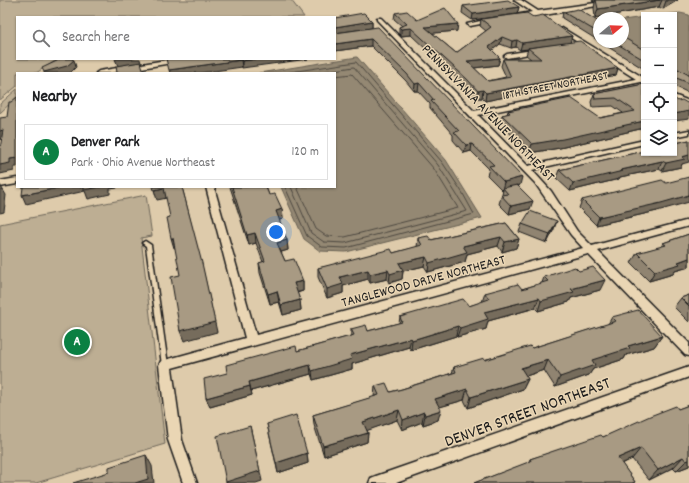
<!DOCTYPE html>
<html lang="en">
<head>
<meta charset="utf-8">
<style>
	body { margin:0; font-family:Dekko,sans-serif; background:#f2f2f2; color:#202124 }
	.controls { position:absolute; right:12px; top:12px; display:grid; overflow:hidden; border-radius:0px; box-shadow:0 1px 3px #0004 }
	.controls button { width:36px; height:36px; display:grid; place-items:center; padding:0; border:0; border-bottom:1px solid #e0e0e0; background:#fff; color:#202124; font:20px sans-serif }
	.compass { position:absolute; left:593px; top:12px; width:36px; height:36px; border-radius:50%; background:#fff; box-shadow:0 1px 3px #0004; rotate:71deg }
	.you { position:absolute; left:276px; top:232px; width:14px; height:14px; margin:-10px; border:3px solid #fff; border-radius:50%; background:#1a73e8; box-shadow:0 0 0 6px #1a73e833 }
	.badge { display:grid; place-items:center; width:26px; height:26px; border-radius:50%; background:#0b8043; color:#fff; font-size:13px; font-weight:700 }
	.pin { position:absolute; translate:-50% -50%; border:2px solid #fff; box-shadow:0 1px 4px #0006 }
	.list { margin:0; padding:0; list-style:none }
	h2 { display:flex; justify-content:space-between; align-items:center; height:52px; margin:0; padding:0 16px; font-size:17px }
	h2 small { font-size:13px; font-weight:400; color:#757577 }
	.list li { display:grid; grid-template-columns:26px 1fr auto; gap:12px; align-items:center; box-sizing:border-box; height:56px; margin:0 8px 8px; padding:0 8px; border:1px solid #e0e0e0; border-radius:0px }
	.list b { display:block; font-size:15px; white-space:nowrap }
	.list p { margin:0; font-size:13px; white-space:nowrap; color:#757577 }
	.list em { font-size:13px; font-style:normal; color:#757577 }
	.icon { flex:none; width:22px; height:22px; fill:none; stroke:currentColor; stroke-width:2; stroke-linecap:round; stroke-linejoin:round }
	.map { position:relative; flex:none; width:689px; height:483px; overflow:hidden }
	.search { position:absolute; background:#fff; box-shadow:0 1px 3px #0004; left:16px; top:16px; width:320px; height:44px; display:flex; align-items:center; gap:10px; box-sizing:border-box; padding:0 14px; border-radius:0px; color:#757577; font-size:15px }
	.panel { position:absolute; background:#fff; box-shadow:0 1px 3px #0004; left:16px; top:72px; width:320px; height:116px; border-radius:0px }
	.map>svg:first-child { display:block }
	.green { fill:#bdae93; stroke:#6c6558 }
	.water { fill:#948873; stroke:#645d50 }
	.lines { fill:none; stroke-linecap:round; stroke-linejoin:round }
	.shore { stroke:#4c473f; stroke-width:1 }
	.service-casing { stroke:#1c1c1c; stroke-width:3 }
	.minor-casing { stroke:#1c1c1c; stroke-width:3 }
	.service { fill:#ead6b4; fill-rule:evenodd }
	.minor { fill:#ead6b4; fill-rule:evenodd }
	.wall { fill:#908471; stroke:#1c1c1c; fill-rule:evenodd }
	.shaded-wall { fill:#766c5c; stroke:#1c1c1c }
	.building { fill:#a89a83; stroke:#1c1c1c }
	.labels { text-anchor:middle; stroke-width:3; stroke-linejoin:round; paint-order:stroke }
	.far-street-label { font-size:12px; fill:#1c1c1c; stroke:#ead6b4 }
	.street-label { font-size:14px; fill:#1c1c1c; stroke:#ead6b4 }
	.near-street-label { font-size:17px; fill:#1c1c1c; stroke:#ead6b4 }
</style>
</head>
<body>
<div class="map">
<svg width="689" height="483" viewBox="0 0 689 483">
	<rect width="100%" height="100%" fill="#decbab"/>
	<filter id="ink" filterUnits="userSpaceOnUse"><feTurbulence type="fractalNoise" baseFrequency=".025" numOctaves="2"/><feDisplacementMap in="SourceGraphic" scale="8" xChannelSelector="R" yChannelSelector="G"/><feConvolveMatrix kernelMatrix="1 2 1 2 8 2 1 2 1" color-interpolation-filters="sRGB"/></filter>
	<g filter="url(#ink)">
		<!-- green -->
		<path class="green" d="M0 0H291L304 17H17V59H58L36 73H17V86L0 100Z
			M17 89V97L0 113V104Z
			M146 195 152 236 141 238 165 444 36 483H0V224Z"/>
		<!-- water -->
		<path class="water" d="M680 13 689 15V78L674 70V15H664Z
			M644 17V55L623 42V20Z
			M357 57 446 160 482 218 346 252 320 251 304 239 281 187H335V73H259Z"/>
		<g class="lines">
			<!-- shore -->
			<path class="shore" d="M284 73 356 62 442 162 462 192 474 214 346 248 322 247 307 236 285 187
				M291 187 311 233 324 242 345 243 467 211 438 165 354 67 315 73
				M297 187 316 229 326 236 345 237 458 208 434 169 352 74 335 76"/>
			<defs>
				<path id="service" d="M145 241 151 245 168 365 167 367 165 368 163 367 162 365 146 246 142 243Z"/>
				<path id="minor" d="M514 0H521L538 11 617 0H631L539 16 517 18 514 16 515 15 532 12Z
					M377 18H381L474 111 636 79 560 31 559 30 562 28 644 78V83L641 82 478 115 528 166 644 140V144L532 170 551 191 577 231 592 246 689 220V226L598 251 689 343V356L685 355 588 254 172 368 182 440 197 483H183L168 440 159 365 161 361 165 360 245 338 206 187H214L256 335 583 248 571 235 535 183 377 20Z
					M494 18 496 19V21L470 26 467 24Z
					M539 49 542 51 541 52 507 58 504 56 507 54Z
					M172 59H187L184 61 111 73H96L99 71Z
					M674 95 689 101V106L674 100Z
					M689 130V134L674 137V133Z
					M17 178V184L0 187V181Z
					M689 367V377L396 483H369L371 478 376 476Z"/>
			</defs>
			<!-- service casing -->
			<use href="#service" class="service-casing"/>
			<!-- minor casing -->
			<use href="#minor" class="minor-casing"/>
			<!-- service -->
			<use href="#service" class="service"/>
			<!-- minor -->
			<use href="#minor" class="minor"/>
		</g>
		<!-- wall -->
		<path class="wall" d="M592 0H678L663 9 659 7 595 18 594 8 595 2H593Z
			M463 6 519 7 517 14 472 20 462 13Z
			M563 12 599 22V41L562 18Z
			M395 13 417 20 457 31 432 33 456 53 486 31 480 26 481 19 533 17 572 36 570 42 618 68 616 75 485 101 482 98H476L465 86 411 35 401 36 399 34V27L402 26 394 19ZM500 44 511 48 516 47 520 50 528 49 526 55 531 59H503L501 66 506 77 488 81 474 68 498 65 500 58 492 50Z
			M335 18 372 21V28L520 185 518 186 530 209 509 214 499 204 503 190H502L487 175 489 169 471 151 464 153 453 140V135L430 108V104L418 91H414L406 81 371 46 335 51V52Z
			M600 42H623L644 50V69Z
			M674 67 689 75V93L674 86Z
			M644 84V128L560 148 529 153 500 123 502 115 507 114 508 111 600 118 623 113 613 106 592 107 591 102 594 94Z
			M689 140 682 164 681 167 662 171 659 169 620 177 619 179 570 191 556 178 559 170 676 144V143Z
			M230 187H266L269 195 282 209 283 219 279 220 287 240 288 250 281 252 285 261 303 281V291L297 293 300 300 301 310 283 315 279 302 270 304 260 273 259 263 263 262 256 243 249 245Z
			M582 200 657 211 596 225 579 208Z
			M506 223 519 239 516 248 502 252 498 246 467 254 465 262 428 272 424 266 403 271 402 279 389 283 387 279 370 283 368 279 343 286V293L327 298 318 277V268L393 253 417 247 418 238 431 240Z
			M522 224 554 229 547 243 519 232Z
			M689 234V267L675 271 673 274 649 281 631 263 637 253 661 247 663 243Z
			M579 271 600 290 571 298 569 302 538 311 535 308 488 321 486 329 457 337 456 336 411 350 409 347 352 364V369L313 380 311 374 251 391 252 395 210 407 206 398 227 373 297 351 351 336V329L368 331 399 323 400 317 469 306 482 302 485 293 522 289 542 283 544 277Z
			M689 295V322L674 307 681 298Z
			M612 317 662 336 654 347 626 355 624 359 593 369 589 375 555 387 544 370 526 376 528 379 523 389 468 408 464 400 439 407 438 420 423 425 422 422 402 430 397 420 367 430 368 433 367 442 324 456 314 425 313 415 374 397 375 386 390 392 402 389 452 373 454 367 532 348 608 324Z
			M689 405V466L676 471 673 468 649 480 632 459 622 464 635 482 634 483H474L528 463 530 459 603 437Z
			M267 424 307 453 308 463 278 473Z"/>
		<!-- shaded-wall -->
		<path class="shaded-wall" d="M593 0H607H596L595 2H593Z
			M660 0H662L659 7 595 18 598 9Z
			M668 0H678L663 9 666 1Z
			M519 7 517 14 472 20 473 14Z
			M372 21V28L335 33V27Z
			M458 24 457 31 424 34 425 27Z
			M411 28V35L401 36V29Z
			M572 36 570 43 528 48V49L520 50 522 43Z
			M502 37 500 44 488 54 489 47Z
			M371 39V46L335 51V52V44Z
			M517 40 516 47 511 48 512 41Z
			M500 58 498 65 466 69 467 61Z
			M115 59H140L141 63 118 66Z
			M256 59H308L242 68V61Z
			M74 60 76 67 70 73H44V72Z
			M241 60 242 67 200 73H170L169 70Z
			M618 68 616 75 485 101 486 93Z
			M419 83 418 91H414L415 84Z
			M483 90 482 98H476L478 91Z
			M689 111V119L674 121V114Z
			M644 121V128L560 148 529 153 532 144Z
			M3 130 7 138 0 139V131Z
			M472 144 471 151 464 153 466 145Z
			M689 155V162L682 164 681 167 662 171 666 163 682 157Z
			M17 158V167H14V171L0 174V165L10 159Z
			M662 161 659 169 620 177 619 179 570 191 573 183 621 170Z
			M522 177 520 185 504 189 503 188V190H502L504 182Z
			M0 185 6 195 4 212 0 213Z
			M63 187H117V188L110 189V194L88 199 85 191 26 204 22 195Z
			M182 187 204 274 217 332 184 341 180 331Z
			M164 188 167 198 157 200 154 190Z
			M689 195V202L657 211 596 225 599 217Z
			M533 201 530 209 509 214 511 206Z
			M282 209 283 219 277 221 276 211Z
			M557 221 554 229 547 243 550 234Z
			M255 233 256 243 249 245 247 235Z
			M501 237 498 246 467 254 465 262 428 272 429 263 463 246Z
			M171 238H173L176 248H174Z
			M519 239 516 248 502 252 505 242Z
			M287 240 288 250 278 253 277 243Z
			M426 257 424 266 403 271 402 279 389 283 390 274 399 263Z
			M689 258V267L675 271 673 274 649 281 655 271Z
			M368 270V279L343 286V293L327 298V289L340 277Z
			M388 270 387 279 370 283V274Z
			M605 280 600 290 571 298 569 302 538 311 541 301 571 289Z
			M303 281V291L295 293 294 283Z
			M277 291 279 302 270 304 268 294Z
			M539 298 535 308 488 321 486 329 457 337 460 328 484 312Z
			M300 300 301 310 283 315 281 305Z
			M458 326 456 336 411 350 412 340Z
			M662 336 654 347 626 355 624 359 593 369 589 375 555 387 560 377 592 360 628 346Z
			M411 338 409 347 352 364V369L313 380 312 371 350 355Z
			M548 360 544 370 517 379 521 368Z
			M310 365 311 374 251 391 249 382Z
			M528 379 523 389 468 408 471 397Z
			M250 386 252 395 210 407 206 398Z
			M467 389 464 400 433 409 435 399Z
			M399 410 397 420 363 432V422Z
			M441 410 438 420 423 425 425 415Z
			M424 412 422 422 402 430 403 420Z
			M250 426 262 481 256 483H226V482Z
			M368 433 367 442 324 456 323 446Z
			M641 448 632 459 610 469 618 458Z
			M307 453 308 463 278 473 276 463Z
			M146 455 152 466 154 483H135Z
			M683 457 673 468 649 480 658 470Z
			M689 460V466L676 471 686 461Z"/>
		<!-- building -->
		<path class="building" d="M508 0 519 7 473 14 463 6Z
			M596 0H660L598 9Z
			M445 8 458 24 425 27 456 53 491 27 481 19 527 13 533 17 543 15 572 36 522 43 517 40 512 41 502 37 489 47 500 58 467 61 488 81 511 77 503 59H541L528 48 580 41 618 68 486 93 483 90 478 91 467 79 411 28 401 29 399 27 407 24 395 13 407 11 417 20Z
			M578 9 599 22V33L563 12Z
			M364 13 372 21 335 27V18Z
			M378 27 522 177 504 182 489 166 494 165 472 144 466 145 454 132 459 131 431 101 434 100 419 83 415 84 407 74 371 39 335 44V33Z
			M623 37 644 50V60L614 42H623Z
			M61 59H71L74 60 67 66 44 72 42 68Z
			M166 59H256L242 61 241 60 169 70Z
			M141 62 144 73H117L116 66Z
			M674 67 689 75V83L674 77Z
			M644 84V121L563 139 532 144 502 115 510 113 508 111 571 98 600 118 635 111 616 98 595 99 594 94Z
			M17 97V158L10 159V163L0 165V149L3 130 0 131V118L7 117 9 102H11Z
			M674 98 678 101 682 100 689 104V111L674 114Z
			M689 140V155L682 157 685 159 666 163 662 161 621 170 623 171 573 183 559 170 644 151V153H674V144H677L676 143Z
			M689 177V195L661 203 599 217 582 200 662 180 666 183Z
			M517 185 533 201 511 206 501 195 508 194 503 188Z
			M23 187H63L22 195Z
			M84 187H101L84 190Z
			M153 187H182L202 263 215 322 180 331 171 277 180 275 173 238H171L167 218 170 217 164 188 154 190Z
			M232 187H266L269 195 275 194 282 209 276 211 287 240 277 243 285 261 294 259 303 281 294 283 300 300 281 305 277 291 268 294 259 263 265 261 255 233 247 235Z
			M530 211 557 221 550 234 522 224Z
			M506 223 519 239 505 242 501 237 463 246 467 252 429 263 426 257 399 263 403 270 390 274 388 270 370 274 368 270 340 277 343 284 327 289 318 268 391 249 393 253 422 245 418 238 428 236 431 240Z
			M689 234V258L678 262 680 264 655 271 637 253 666 245 663 243Z
			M575 267 579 271 593 267 605 280 571 289 574 292 541 301 539 298 484 312 488 319 460 328 458 326 412 340 411 338 350 355 352 359 312 371 310 365 249 382 250 386 206 398 204 379 227 373 226 365 296 346 297 351 354 335 351 329 366 325 368 331 402 322 400 317 463 299 469 306 489 299 485 293 518 284 522 289 548 281 544 277Z
			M689 295V306L681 298Z
			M638 310 662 336 628 346 630 348 592 360 595 365 560 377 548 360 521 368 528 379 471 397 467 389 435 399 441 410 425 415 424 412 403 420 399 410 363 422 368 433 323 446 313 415 379 395 375 386 386 383 390 392 402 389 456 372 454 367 484 358 485 360 530 346 532 348 616 321 612 317Z
			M689 405V460L686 461 683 457 658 470 641 448 618 458 635 482 632 483H474L531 461 530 459 601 435 603 437 650 416 676 406 678 409Z
			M296 415 307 453 276 463 267 424Z
			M250 426 260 471 226 482 217 436Z
			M146 455 148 479 135 483H73L109 472V467Z"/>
	</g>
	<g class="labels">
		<!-- far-street labels -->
		<g class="far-street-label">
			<text transform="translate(555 85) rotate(-11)" y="4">18TH STREET NORTHEAST</text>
		</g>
		<!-- street labels -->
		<g class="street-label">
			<text transform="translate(489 112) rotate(46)" y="5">PENNSYLVANIA AVENUE NORTHEAST</text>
			<text transform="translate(423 280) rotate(-15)" y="5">TANGLEWOOD DRIVE NORTHEAST</text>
		</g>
		<!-- near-street labels -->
		<g class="near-street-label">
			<text transform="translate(527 411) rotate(-20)" y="6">DENVER STREET NORTHEAST</text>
		</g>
	</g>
</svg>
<div class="controls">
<button>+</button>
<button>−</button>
<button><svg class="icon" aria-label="locate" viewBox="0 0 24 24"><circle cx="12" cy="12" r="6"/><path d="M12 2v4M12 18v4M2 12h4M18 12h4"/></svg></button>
<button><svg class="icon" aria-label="layers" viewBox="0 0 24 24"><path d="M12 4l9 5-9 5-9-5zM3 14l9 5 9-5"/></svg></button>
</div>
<svg class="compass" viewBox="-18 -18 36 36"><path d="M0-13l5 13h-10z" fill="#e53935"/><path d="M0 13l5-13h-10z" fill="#757577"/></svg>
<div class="you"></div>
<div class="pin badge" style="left:77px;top:342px">A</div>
<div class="search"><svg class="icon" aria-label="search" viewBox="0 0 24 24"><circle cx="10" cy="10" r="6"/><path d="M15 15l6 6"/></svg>Search here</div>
<section class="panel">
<h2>Nearby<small></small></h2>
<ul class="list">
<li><span class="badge">A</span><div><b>Denver Park</b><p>Park · Ohio Avenue Northeast</p></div><em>120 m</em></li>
</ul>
</section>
</div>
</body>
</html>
